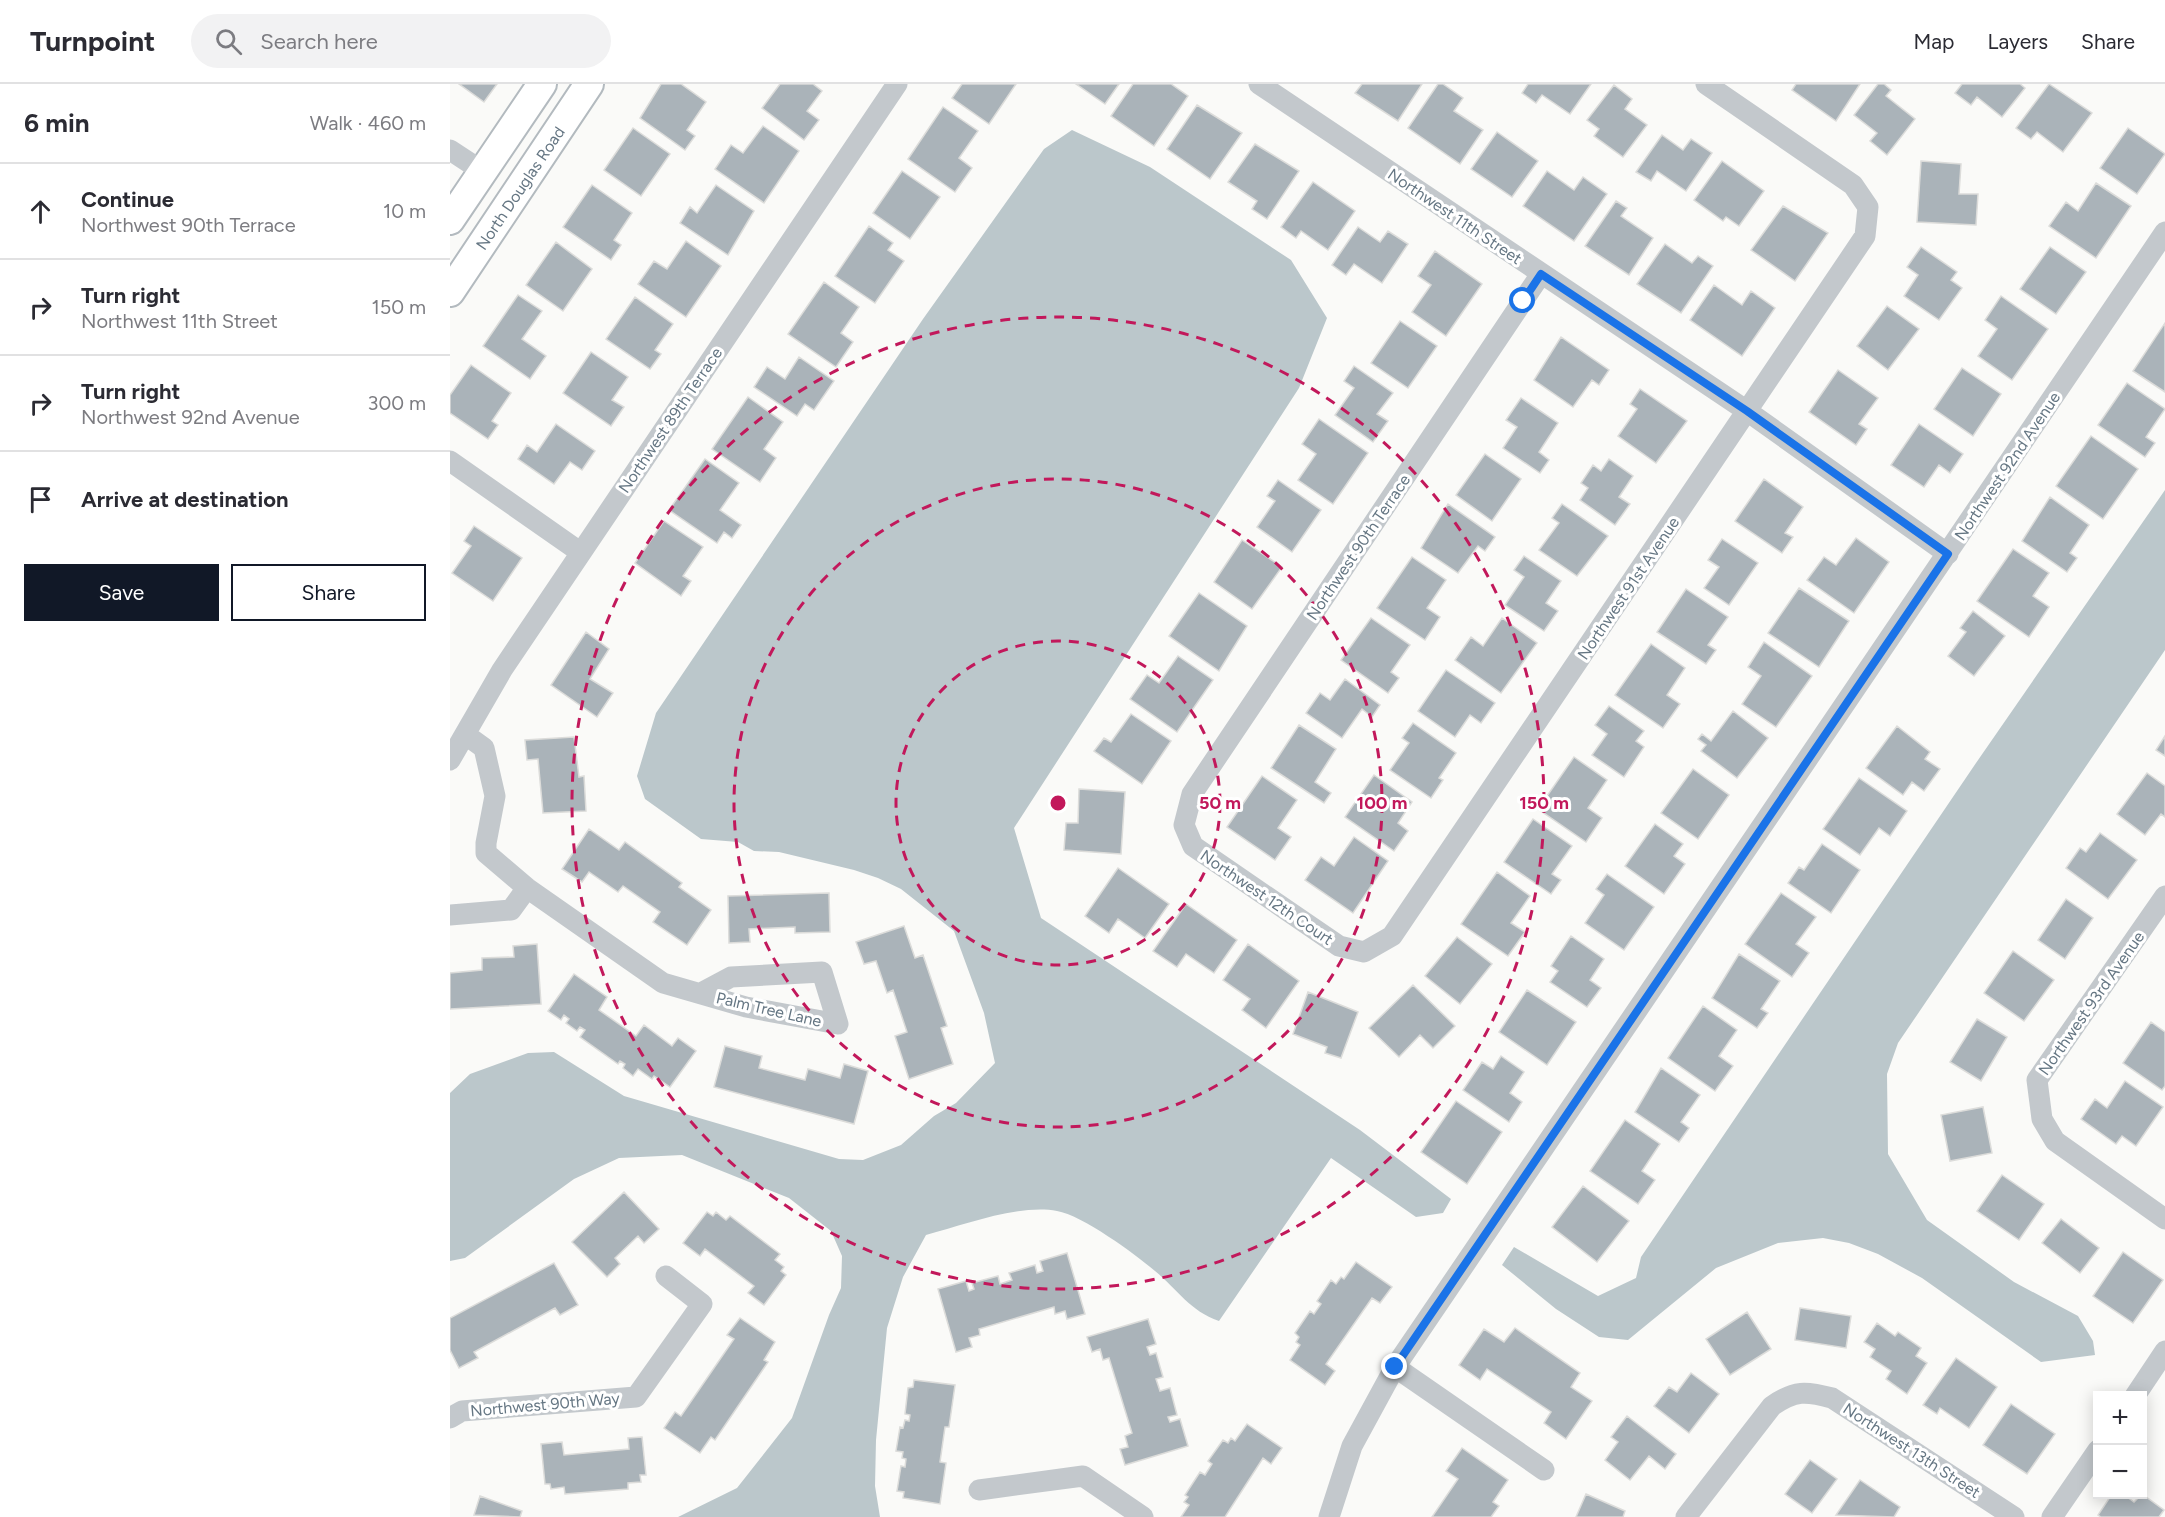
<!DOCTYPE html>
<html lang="en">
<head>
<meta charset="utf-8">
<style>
	body { margin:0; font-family:Figtree,sans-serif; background:#f2f2f3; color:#2b2b33 }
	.controls { position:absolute; right:18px; bottom:18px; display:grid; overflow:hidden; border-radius:0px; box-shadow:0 3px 15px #0003 }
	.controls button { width:54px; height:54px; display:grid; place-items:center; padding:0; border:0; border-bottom:2px solid #e1e1e2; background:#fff; color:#2b2b33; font:30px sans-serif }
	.stop { position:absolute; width:18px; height:18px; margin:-14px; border:4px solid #1a73e8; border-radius:50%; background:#fff }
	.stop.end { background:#1a73e8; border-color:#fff; box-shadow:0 2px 6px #0008 }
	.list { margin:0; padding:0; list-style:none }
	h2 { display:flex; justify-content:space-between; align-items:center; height:78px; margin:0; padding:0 24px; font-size:26px }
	h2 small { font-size:20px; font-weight:400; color:#7c7c81 }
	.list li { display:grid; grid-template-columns:39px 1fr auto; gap:18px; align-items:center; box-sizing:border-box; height:96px; padding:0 24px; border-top:2px solid #e1e1e2 }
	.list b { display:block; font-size:22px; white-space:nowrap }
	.list p { margin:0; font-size:20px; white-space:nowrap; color:#7c7c81 }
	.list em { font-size:20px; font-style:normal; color:#7c7c81 }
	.actions { display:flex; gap:12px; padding:18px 24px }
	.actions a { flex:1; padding:14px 0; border:2px solid #111827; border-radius:0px; text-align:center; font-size:21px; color:#111827 }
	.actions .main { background:#111827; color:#fff }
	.icon { flex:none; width:33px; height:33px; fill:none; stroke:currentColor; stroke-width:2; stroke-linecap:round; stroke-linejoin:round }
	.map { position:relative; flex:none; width:1715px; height:1433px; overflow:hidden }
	header { display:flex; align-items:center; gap:36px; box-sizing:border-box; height:84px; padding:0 30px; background:#fff; border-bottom:2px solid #e1e1e2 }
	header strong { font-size:28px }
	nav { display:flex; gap:33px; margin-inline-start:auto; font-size:21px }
	.search { width:420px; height:54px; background:#f2f2f3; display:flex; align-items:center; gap:15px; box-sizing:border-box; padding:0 21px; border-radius:33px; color:#7c7c81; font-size:22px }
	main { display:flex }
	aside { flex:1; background:#fff }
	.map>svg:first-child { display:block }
	.water { fill:#bbc7cb }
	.building { fill:#aab3b9; stroke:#dcdcda; stroke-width:1.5 }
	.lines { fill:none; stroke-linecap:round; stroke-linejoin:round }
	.secondary-casing { stroke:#b3babf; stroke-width:32 }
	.street { stroke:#c3c8cc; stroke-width:21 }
	.secondary { stroke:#fff; stroke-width:28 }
	.route { stroke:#1a73e8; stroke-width:8 }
	.ring { fill:none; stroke:#c2185b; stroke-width:3; stroke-dasharray:10 8 }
	.labels { text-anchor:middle; stroke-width:6; stroke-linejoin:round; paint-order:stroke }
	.street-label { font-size:16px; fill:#657683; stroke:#fff }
	.centre { fill:#c2185b; stroke:#fff; stroke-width:3 }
	.ring-label { font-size:18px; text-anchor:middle; font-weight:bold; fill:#c2185b; stroke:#fff; stroke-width:6; stroke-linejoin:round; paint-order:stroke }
</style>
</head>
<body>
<header>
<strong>Turnpoint</strong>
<div class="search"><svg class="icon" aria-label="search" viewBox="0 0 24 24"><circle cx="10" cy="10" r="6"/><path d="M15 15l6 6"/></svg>Search here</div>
<nav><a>Map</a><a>Layers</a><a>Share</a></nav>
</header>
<main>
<aside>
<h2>6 min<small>Walk · 460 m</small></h2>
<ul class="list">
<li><svg class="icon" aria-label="ahead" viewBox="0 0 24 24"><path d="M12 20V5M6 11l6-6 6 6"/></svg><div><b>Continue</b><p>Northwest 90th Terrace</p></div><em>10 m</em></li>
<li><svg class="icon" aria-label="right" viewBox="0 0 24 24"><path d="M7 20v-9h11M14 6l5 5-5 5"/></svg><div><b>Turn right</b><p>Northwest 11th Street</p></div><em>150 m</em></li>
<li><svg class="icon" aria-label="right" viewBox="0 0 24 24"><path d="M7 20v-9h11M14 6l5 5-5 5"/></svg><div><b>Turn right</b><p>Northwest 92nd Avenue</p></div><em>300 m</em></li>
<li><svg class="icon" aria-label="arrive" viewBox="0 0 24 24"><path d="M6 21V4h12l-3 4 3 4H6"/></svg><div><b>Arrive at destination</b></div></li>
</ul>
<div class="actions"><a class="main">Save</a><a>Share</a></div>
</aside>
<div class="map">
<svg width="1715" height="1433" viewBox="0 0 1715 1433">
	<rect width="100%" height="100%" fill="#fafaf8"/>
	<!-- water -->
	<path class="water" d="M622 46 700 83 841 176 877 234 849 304 564 744 591 834 910 1046 1001 1115 993 1129 966 1133 881 1074 769 1237C740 1227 728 1206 705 1187 685 1170 632 1131 607 1127 568 1120 514 1141 476 1151L453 1193 437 1244 426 1356 425 1402 430 1433H228L287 1404 342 1334 379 1231 391 1204 392 1172 381 1147 339 1114 232 1071 169 1074 124 1095 15 1174 0 1177V1009L20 990 78 969 104 968 174 1012 389 1075 413 1076 451 1061 484 1032 506 1019 545 979 534 929 504 847 451 805 428 794 404 786 329 768 304 767 288 758 251 755 195 715 187 692 206 629 473 235 594 65Z
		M1715 406V566L1448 959 1437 990 1438 1070 1477 1136 1564 1198 1628 1232 1643 1257 1645 1271 1591 1278 1472 1194 1428 1170 1399 1159 1373 1154 1328 1159 1266 1184 1178 1256 1149 1253 1106 1225 1052 1181 1064 1163 1148 1212 1186 1194 1191 1173 1526 679Z"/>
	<!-- building -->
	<path class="building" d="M9 0H47L34 18Z
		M211 0H231L256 18 237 46 245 52 235 66 190 34Z
		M330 0H363L372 7 357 27 369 36 354 56 312 24Z
		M512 0H566L539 40 502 14Z
		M626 0H669L655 20Z
		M683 0H721L738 12 704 62 661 32Z
		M912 0H972L948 37 905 9Z
		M988 0H993L1013 14 1004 27 1033 46 1010 80 958 44Z
		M1078 0H1141L1120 30 1092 11 1086 19 1072 9Z
		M1346 0H1410L1386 37 1342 6Z
		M1428 0H1434L1441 6 1436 12 1465 35 1437 71 1420 57 1427 49 1404 31Z
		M1512 0H1570L1575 4 1552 33 1527 13 1521 21 1505 9Z
		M1599 0 1642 29 1613 68 1587 48 1581 55 1566 44Z
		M1164 1 1182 15 1175 25 1197 41 1173 73 1144 52 1149 45 1137 36Z
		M747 21 792 49 760 95 717 65Z
		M493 23 528 47 509 74 522 84 505 108 458 75Z
		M313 42 349 67 314 119 265 85 281 61 293 69Z
		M183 44 220 70 191 112 154 86Z
		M1678 44 1715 70 1687 110 1650 84Z
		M1047 48 1088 77 1062 113 1021 85Z
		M1212 51 1233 66 1241 55 1262 69 1236 107 1207 87 1201 97 1186 88Z
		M805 60 849 87 817 135 802 125 807 117 778 98Z
		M1272 77 1314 107 1289 142 1276 133 1273 137 1244 116Z
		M1471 77 1511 80 1509 110H1528L1526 141 1467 138Z
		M452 87 490 113 460 155 423 129Z
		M1097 87 1124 106 1133 93 1157 110 1124 157 1073 122Z
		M863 98 905 127 878 166 851 147 846 154 831 143Z
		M1646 99 1681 122 1646 174 1599 142 1616 118 1628 127Z
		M142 101 182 129 164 156 171 161 161 176 113 143Z
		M266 101 304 127 278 171 230 139 240 123 247 129Z
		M1166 117 1177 124 1171 132 1203 154 1179 191 1135 162Z
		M1333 122 1378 149 1345 197 1301 166Z
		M419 142 443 159 438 166 454 177 425 219 385 192Z
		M908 143 930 158 938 147 958 160 932 199 904 180 896 191 882 181Z
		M236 157 271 182 236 233 188 200 204 177 217 185Z
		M106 158 142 185 113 227 76 201Z
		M1215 160 1242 179 1248 172 1263 182 1231 229 1187 200Z
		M1471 163 1507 188 1501 196 1512 204 1489 236 1454 212 1468 191 1457 183Z
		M1600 163 1636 188 1606 230 1570 205Z
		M985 167 1032 200 996 252 962 228 981 201 968 192Z
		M374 198 409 223 391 249 403 258 386 283 338 250Z
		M1264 201 1292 221 1301 207 1325 224 1292 272 1240 236Z
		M68 211 92 227 72 255 96 272 80 295 33 262Z
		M1551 212 1598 245 1562 296 1528 272 1547 245 1535 236Z
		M185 213 223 240 205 266 211 270 200 285 156 255Z
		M1437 222 1469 245 1438 286 1407 262Z
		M950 237 987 262 958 304 921 279Z
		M1715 239V308L1683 287Z
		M1111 253 1159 286 1149 301 1142 296 1123 323 1084 296Z
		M141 268 178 293 162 316 174 323 161 342 113 309Z
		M349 273 384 297 364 326 355 320 347 332 304 303 317 283 335 295Z
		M21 281 61 309 42 337 48 341 38 355 0 329V311Z
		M904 282 943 309 927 330 938 337 923 358 885 331 904 304 894 297Z
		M1512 284 1551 310 1523 352 1484 325Z
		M1388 286 1428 314 1409 340 1417 345 1406 361 1359 328Z
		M1677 299 1715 325 1696 353 1705 359 1695 373 1648 341Z
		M1190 305 1237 337 1206 379 1168 352 1187 325 1180 320Z
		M298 313 333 338 314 365 326 374 310 398 262 365Z
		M1071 314 1108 339 1089 368 1099 376 1090 389 1053 364 1067 343 1056 336Z
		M869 335 918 369 883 420 848 396 866 370 852 360Z
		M106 340 145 367 132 386 120 378 104 400 68 375 77 361 87 368Z
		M1469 340 1513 370 1500 389 1489 381 1474 403 1441 381Z
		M1641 352 1688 385 1653 435 1606 402Z
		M1035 370 1071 395 1042 437 1006 411Z
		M255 375 289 399 270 426 291 441 282 454 274 448 267 459 219 426Z
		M1159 375 1183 392 1169 413 1180 420 1165 441 1130 416 1138 404 1131 399 1143 381 1151 387Z
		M1314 395 1353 423 1335 449 1343 453 1332 469 1285 437Z
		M828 396 871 426 842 468 807 443 825 417 817 412Z
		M1600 413 1639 441 1620 469 1627 474 1617 488 1572 457Z
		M998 420 1045 453 1035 467 1028 462 1008 489 971 464Z
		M1112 420 1158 452 1127 492 1089 466 1109 439 1102 434Z
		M214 437 253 463 233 492 241 497 231 512 185 479Z
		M24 442 72 474 43 517 2 489 21 462 14 457Z
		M1406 454 1439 478 1404 529 1357 496 1374 473 1386 481Z
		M1272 455 1308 479 1279 521 1254 504 1269 483 1258 476Z
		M792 456 832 483 802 525 764 498Z
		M1563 465 1599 489 1583 512 1599 523 1579 553 1527 517Z
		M1074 472 1111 497 1096 519 1108 527 1094 547 1055 521 1074 493 1064 486Z
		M962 473 996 496 977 524 990 533 975 556 927 524Z
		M1349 504 1399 537 1369 583 1318 549Z
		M1236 505 1278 533 1258 561 1266 566 1256 580 1207 548Z
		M749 509 797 542 769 587 719 552Z
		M1523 527 1555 552 1524 592 1498 572 1516 548 1510 544Z
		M921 534 960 561 941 588 949 594 938 609 891 576Z
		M1052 534 1087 559 1051 609 1005 576 1021 553 1033 562Z
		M136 548 159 565 140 595 163 609 147 633 101 601Z
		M1314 558 1362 592 1326 643 1292 620 1311 592 1298 583Z
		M1201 560 1235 584 1217 611 1230 620 1213 644 1165 611Z
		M728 572 763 596 727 648 680 615 697 591 709 599Z
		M996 586 1045 619 1031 639 1020 631 1005 653 968 627Z
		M895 595 930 621 922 633 912 625 892 654 856 629 870 609 880 616Z
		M1159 622 1194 647 1186 657 1194 663 1174 693 1142 671 1157 650 1145 641Z
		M1283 627 1318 654 1287 694 1251 667 1256 661 1248 655 1252 650 1261 657Z
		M681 630 721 657 692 700 644 667 654 654 661 658Z
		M963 639 1006 669 989 694 993 696 981 714 940 686 959 659 952 654Z
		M849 641 886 665 865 698 881 709 874 719 821 684Z
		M1447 642 1480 668 1475 675 1490 685 1474 707 1462 698 1453 711 1416 684Z
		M1715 652V672L1706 666Z
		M124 653 129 693 134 692 136 727 93 729 88 675 77 676 75 656Z
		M1124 673 1157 696 1138 724 1152 734 1136 758 1088 725Z
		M1243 685 1279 711 1248 755 1211 729Z
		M1697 689 1715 702V733L1711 730 1695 751 1667 730Z
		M924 691 962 718 948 739 958 747 944 767 895 733Z
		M812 692 847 716 828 744 841 753 825 776 777 743Z
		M1409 694 1457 727 1440 752 1429 744 1410 771 1373 745Z
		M629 705 675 708 671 770 614 766 616 739H628Z
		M1083 735 1122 762 1102 790 1111 796 1101 810 1054 778Z
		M1205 740 1233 760 1224 772 1235 780 1214 810 1175 782Z
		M139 745 169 766 175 758 232 799 229 803 261 826 237 861 203 838 210 828 173 802 168 808 139 788 132 798 112 785Z
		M1650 749 1687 776 1658 815 1616 784 1630 764 1636 768Z
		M904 753 938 777 903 829 855 796 871 773 884 782Z
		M1372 760 1410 786 1381 829 1338 799 1349 783 1354 786Z
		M668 784 719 820 695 854 668 835 659 849 635 832Z
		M1047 788 1080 812 1061 839 1075 848 1058 872 1011 840Z
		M1157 790 1204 823 1174 866 1135 839 1154 811 1146 805Z
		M379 809 380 848 345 849V843L299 845 300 858 279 859 278 812Z
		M1331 809 1366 833 1346 860 1359 869 1342 893 1295 860Z
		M1616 815 1643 834 1615 875 1588 856Z
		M736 820 787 856 764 889 736 870 727 883 703 867Z
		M454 842 465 874 473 871 497 942 491 944 503 980 459 995 445 952 457 948 443 906 437 909 426 877 414 880 406 858Z
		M1121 852 1154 875 1140 896 1151 904 1137 923 1100 898 1108 887 1101 882Z
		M1007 853 1042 880 1010 920 975 892Z
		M87 860 91 920 0 925V889L32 886V874L64 873 63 862Z
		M798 860 849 897 816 944 792 926 800 915 773 896Z
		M1563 867 1604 896 1574 937 1534 909Z
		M1289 870 1330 897 1311 925 1318 929 1307 944 1262 914Z
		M124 890 157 913 149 926 186 952 194 941 222 962 228 954 246 967 220 1003 204 992 202 995 188 985 183 992 173 984 175 980 170 977 168 980 130 953 135 946 130 943 127 947 116 939 119 935 114 931 111 936 98 927Z
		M963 901 1005 942 983 964 970 951 949 973 919 944Z
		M1077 906 1126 938 1097 981 1049 948Z
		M858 908 908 928 891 974 875 969 877 963 843 950Z
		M1253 922 1287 946 1269 972 1283 982 1265 1007 1218 974Z
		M1527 935 1557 953 1531 997 1500 978Z
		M1701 938 1715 948V1002L1712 1006 1673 979Z
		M275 962 312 972 309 984 355 996 358 985 390 994 394 980 418 987 404 1040 264 1003Z
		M1051 972 1074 988 1060 1009 1072 1018 1059 1038 1013 1006 1032 978 1043 985Z
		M1211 984 1250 1011 1231 1038 1239 1044 1229 1058 1185 1028Z
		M1675 997 1713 1023 1686 1062 1672 1052 1666 1060 1631 1035 1645 1015 1657 1024Z
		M1006 1017 1052 1048 1017 1100 971 1068Z
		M1533 1023 1542 1069 1500 1077 1491 1031Z
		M1175 1036 1210 1060 1192 1087 1205 1096 1188 1120 1140 1087Z
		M1552 1091 1594 1120 1569 1156 1527 1127Z
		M1133 1102 1179 1137 1147 1178 1102 1143Z
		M174 1108 209 1145 194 1159 188 1152 165 1174 170 1180 157 1193 122 1158Z
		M257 1128 263 1132 266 1128 276 1136 280 1132 330 1170 325 1176 334 1183 331 1187 336 1191 314 1221 298 1209 304 1202 255 1165 250 1172 233 1159Z
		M1611 1135 1649 1164 1630 1189 1592 1159Z
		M1673 1168 1713 1196 1683 1239 1643 1212Z
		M617 1169 635 1230 617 1235 615 1227 605 1230 604 1223 529 1245 530 1251 519 1254 522 1263 506 1268 488 1205 516 1197 519 1207 524 1205 522 1199 548 1192 550 1200 562 1196 559 1189 585 1181 587 1189 593 1187 590 1177Z
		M906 1178 942 1203 930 1219 922 1214 876 1280 885 1287 875 1301 840 1276 850 1261 846 1258 849 1253 845 1249 860 1227 864 1230 871 1220 867 1217 881 1196 886 1200 891 1193 894 1195Z
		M104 1179 128 1221 110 1231 105 1224 24 1268 28 1274 9 1284 0 1266V1234Z
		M1350 1224 1401 1232 1396 1264 1345 1256Z
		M1297 1228 1321 1265 1280 1291 1256 1255Z
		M290 1234 325 1258 314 1276 318 1278 265 1356 261 1353 250 1369 214 1344 225 1328 231 1332 284 1255 277 1251Z
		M698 1235 706 1260 697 1263 700 1271 706 1269 713 1293 706 1295 710 1307 720 1304 727 1331 718 1333 720 1338 730 1335 738 1362 675 1381 670 1365 678 1363 675 1352 682 1349 659 1274 653 1276 650 1265 642 1268 637 1253Z
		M1427 1239 1445 1252 1448 1248 1471 1264 1466 1272 1477 1279 1457 1310 1436 1295 1441 1287 1420 1273 1425 1265 1414 1258Z
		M1065 1244 1130 1289 1121 1303 1142 1317 1116 1355 1094 1339 1101 1328 1037 1285 1030 1296 1009 1281 1034 1245 1054 1258Z
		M1506 1274 1547 1303 1519 1344 1490 1324 1487 1330 1473 1321Z
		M1241 1289 1269 1310 1239 1349 1204 1322 1219 1303 1227 1308Z
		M464 1296 505 1301 499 1343H495L490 1378 496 1379 490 1420 453 1414 454 1408 447 1407 451 1382 455 1383 456 1375 452 1374 453 1368 446 1367 450 1343 453 1344 455 1336 459 1337 460 1331 455 1330 458 1304 463 1303Z
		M1561 1320 1605 1350 1577 1390 1533 1361Z
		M1177 1332 1226 1370 1215 1385 1199 1372 1180 1396 1155 1376 1168 1358 1161 1353Z
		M797 1340 832 1364 821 1380 813 1374 775 1433H731L739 1421 734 1418 738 1413 735 1411 750 1388 755 1391 762 1380 758 1377 773 1356 778 1359 781 1354 785 1357Z
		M192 1353 196 1391H190L191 1398 178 1399V1405L115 1410 114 1403 101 1405 100 1400H95L91 1360 112 1358 114 1371 179 1365 178 1354Z
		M1012 1364 1058 1396 1043 1418 1049 1422 1041 1433H982L1008 1395 996 1387Z
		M1360 1376 1387 1395 1362 1429 1335 1410Z
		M1410 1396 1450 1423 1444 1433 1386 1431Z
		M1136 1410 1175 1427 1173 1433H1126Z
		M1662 1410H1673L1684 1418 1692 1410 1714 1426 1709 1433H1651L1648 1431Z
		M30 1412 72 1427 70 1433 24 1431Z"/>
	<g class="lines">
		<defs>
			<path id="secondary" d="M0 136 92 0
				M0 208 139 0"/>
		</defs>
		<!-- secondary casing -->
		<use href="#secondary" class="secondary-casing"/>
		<!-- street -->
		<path class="street" d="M809 0 1297 327 1498 470
			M0 66 32 87
			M1091 190 742 710 734 741 743 762 889 862 914 868 942 852 1415 152 1418 123 1403 101 1256 0
			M0 377 130 468
			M16 651 34 664 45 712 36 759V769L77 804 213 899 296 923 388 940 372 888 281 893 251 909
			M0 676 52 586 447 0
			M1715 812 1587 996 1592 1035 1605 1057 1715 1135
			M0 831 61 826 77 804
			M945 1283 1094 1386
			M1685 1312 1715 1267
			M0 1334 12 1327 186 1313 252 1220 216 1192
			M529 1406 633 1392 693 1433
			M879 1433 902 1362 945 1283 1715 148
			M1236 1433 1322 1322C1345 1306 1356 1307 1382 1314L1564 1433
			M1602 1433 1648 1366"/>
		<!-- secondary -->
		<use href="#secondary" class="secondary"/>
	</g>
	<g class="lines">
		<!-- route -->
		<path class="route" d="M945 1283 1498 470 1297 327 1091 190 1073 217"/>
	</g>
	<!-- distance rings -->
	<g class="ring">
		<circle cx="608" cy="719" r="162"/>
		<circle cx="608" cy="719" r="324"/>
		<circle cx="608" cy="719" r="486"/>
	</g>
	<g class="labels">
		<!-- street labels -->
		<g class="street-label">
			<text transform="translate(70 104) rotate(-56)" y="6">North Douglas Road</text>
			<text transform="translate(1005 132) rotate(34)" y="6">Northwest 11th Street</text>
			<text transform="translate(220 336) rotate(-56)" y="6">Northwest 89th Terrace</text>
			<text transform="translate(1557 382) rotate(-56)" y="6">Northwest 92nd Avenue</text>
			<text transform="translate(908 463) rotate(-56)" y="6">Northwest 90th Terrace</text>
			<text transform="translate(1178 504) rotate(-56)" y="6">Northwest 91st Avenue</text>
			<text transform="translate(817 813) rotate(34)" y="6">Northwest 12th Court</text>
			<text transform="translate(1641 919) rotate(-55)" y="6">Northwest 93rd Avenue</text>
			<text transform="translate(319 925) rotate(13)" y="6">Palm Tree Lane</text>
			<text transform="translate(95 1320) rotate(-5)" y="6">Northwest 90th Way</text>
			<text transform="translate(1462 1366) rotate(33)" y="6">Northwest 13th Street</text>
		</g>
	</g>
	<circle cx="608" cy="719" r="9" class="centre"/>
	<g class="ring-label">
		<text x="770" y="725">50 m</text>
		<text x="932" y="725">100 m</text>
		<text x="1094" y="725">150 m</text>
	</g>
</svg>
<div class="controls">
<button>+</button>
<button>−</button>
</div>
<div class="stop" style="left:1073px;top:217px"></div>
<div class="stop end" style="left:945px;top:1283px"></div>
</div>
</main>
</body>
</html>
